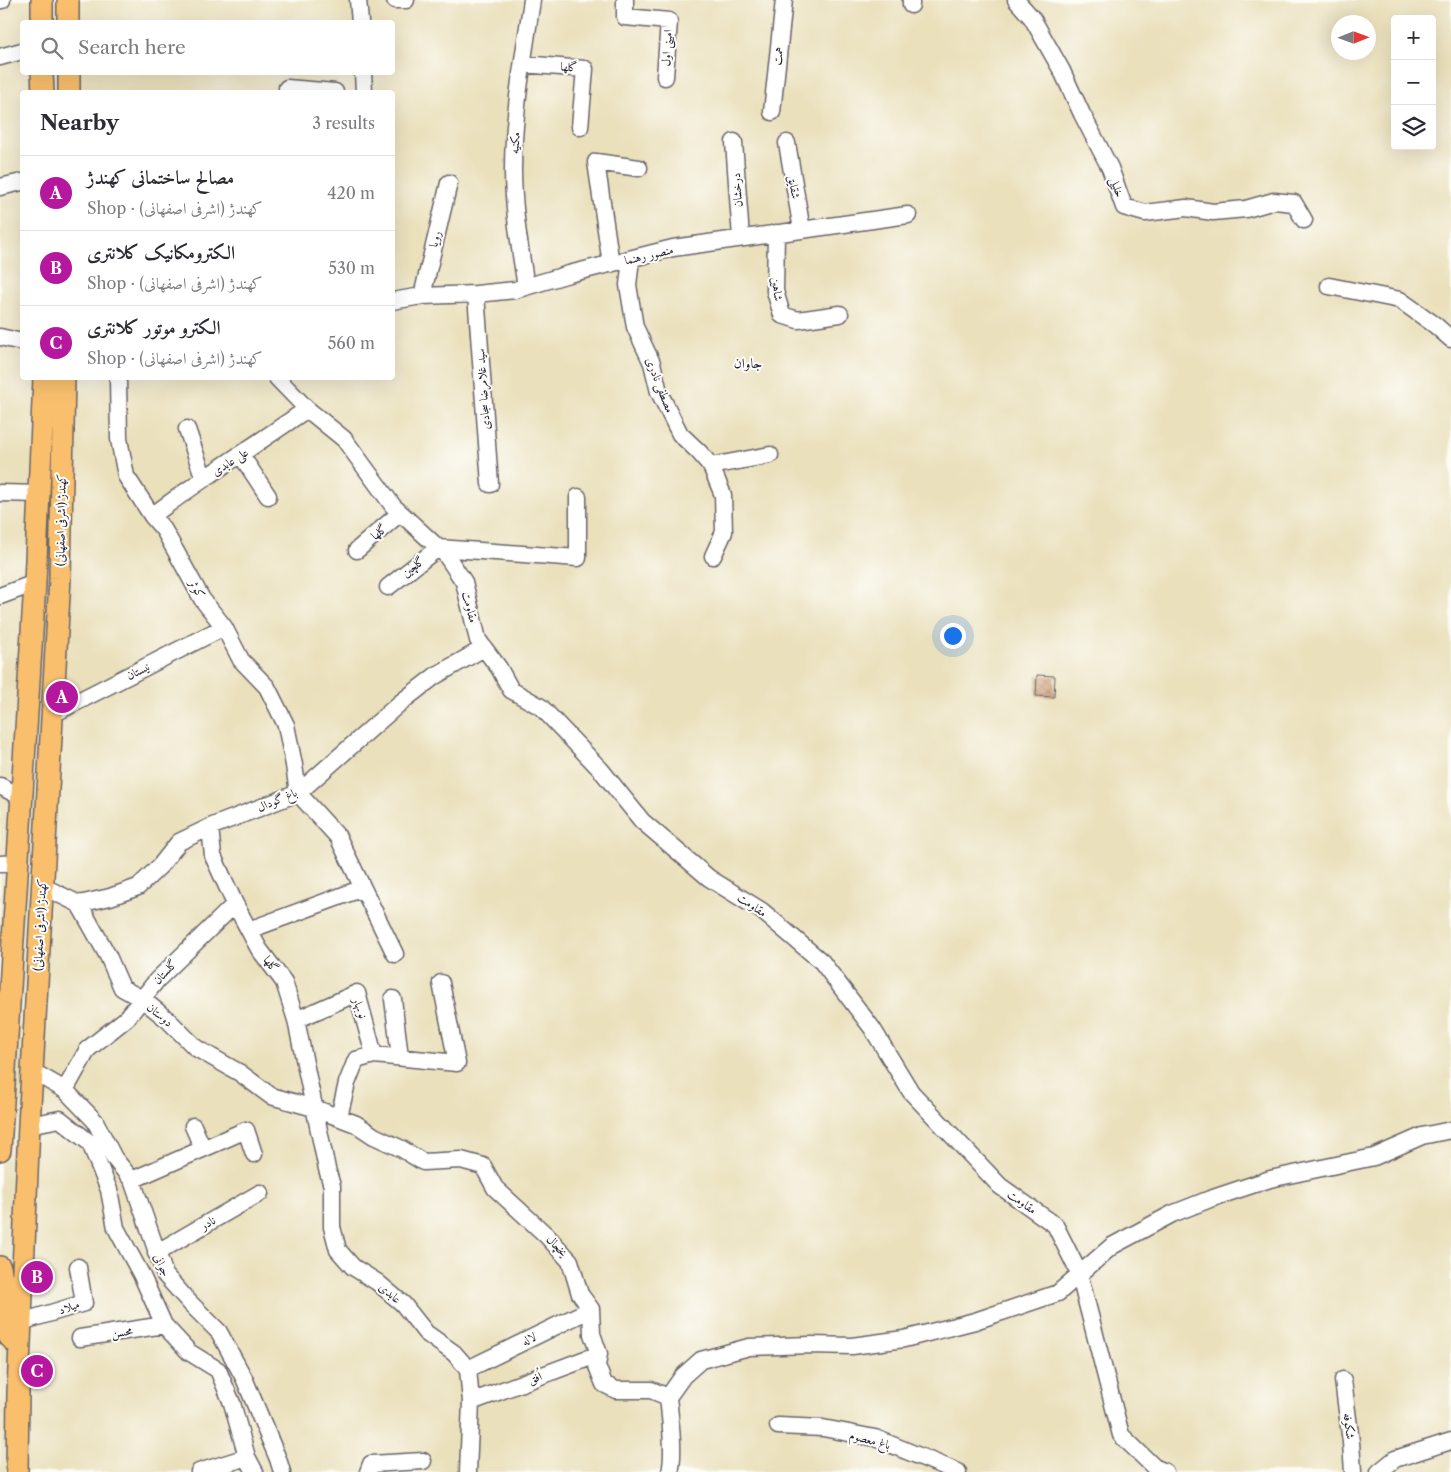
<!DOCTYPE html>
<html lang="en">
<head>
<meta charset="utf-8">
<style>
	body { margin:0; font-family:"Libre Caslon Text",Amiri,serif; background:#f7f7f7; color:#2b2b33 }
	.controls { position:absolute; right:15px; top:15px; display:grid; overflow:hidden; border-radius:5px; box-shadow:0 5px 20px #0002 }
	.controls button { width:45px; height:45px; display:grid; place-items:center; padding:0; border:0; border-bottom:1px solid #e1e1e2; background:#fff; color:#2b2b33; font:25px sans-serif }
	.compass { position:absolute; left:1331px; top:15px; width:45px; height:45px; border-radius:50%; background:#fff; box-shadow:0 5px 20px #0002; rotate:89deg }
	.you { position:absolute; left:952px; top:635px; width:18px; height:18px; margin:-12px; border:4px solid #fff; border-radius:50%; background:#1a73e8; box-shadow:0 0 0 8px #1a73e833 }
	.badge { display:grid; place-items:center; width:32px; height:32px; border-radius:50%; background:#b5179e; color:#fff; font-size:16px; font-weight:700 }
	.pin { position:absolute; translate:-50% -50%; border:2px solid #fff; box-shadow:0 1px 5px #0006 }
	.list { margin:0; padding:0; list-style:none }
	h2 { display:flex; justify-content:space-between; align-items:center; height:65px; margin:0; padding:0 20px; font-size:21px }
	h2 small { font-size:16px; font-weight:400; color:#7c7c81 }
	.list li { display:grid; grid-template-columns:32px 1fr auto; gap:15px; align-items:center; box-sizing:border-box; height:75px; padding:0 20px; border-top:1px solid #e1e1e2 }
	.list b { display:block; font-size:19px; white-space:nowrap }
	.list p { margin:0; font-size:16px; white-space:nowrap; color:#7c7c81 }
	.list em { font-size:16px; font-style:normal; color:#7c7c81 }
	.icon { flex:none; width:28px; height:28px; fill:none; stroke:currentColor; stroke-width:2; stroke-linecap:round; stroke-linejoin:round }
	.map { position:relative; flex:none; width:1451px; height:1472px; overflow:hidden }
	.search { position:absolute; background:#fff; box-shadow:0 5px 20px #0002; left:20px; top:20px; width:375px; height:55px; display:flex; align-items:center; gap:12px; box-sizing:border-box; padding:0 18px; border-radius:5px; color:#7c7c81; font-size:19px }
	.panel { position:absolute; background:#fff; box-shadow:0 5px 20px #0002; left:20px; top:90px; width:375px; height:290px; border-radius:5px }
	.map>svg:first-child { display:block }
	.building { fill:url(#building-cross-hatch) }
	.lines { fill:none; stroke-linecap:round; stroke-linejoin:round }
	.minor-casing { stroke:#686468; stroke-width:19 }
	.major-casing { stroke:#686468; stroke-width:24 }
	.minor { stroke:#fff; stroke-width:16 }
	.major { stroke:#f9bf6d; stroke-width:21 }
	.labels { text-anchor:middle; stroke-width:4; stroke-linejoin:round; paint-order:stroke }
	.street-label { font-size:12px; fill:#22223b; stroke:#fdfcf7 }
	.neighbourhood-label { font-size:14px; fill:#22223b; stroke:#fdfcf7 }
</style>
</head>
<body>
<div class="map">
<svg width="1451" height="1472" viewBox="0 0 1451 1472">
	<defs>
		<pattern id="building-cross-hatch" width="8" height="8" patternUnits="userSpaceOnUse" patternTransform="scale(1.25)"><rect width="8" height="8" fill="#d0a079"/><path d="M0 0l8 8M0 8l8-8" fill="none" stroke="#a88264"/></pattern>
	</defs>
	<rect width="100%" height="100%" fill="#fdfcf7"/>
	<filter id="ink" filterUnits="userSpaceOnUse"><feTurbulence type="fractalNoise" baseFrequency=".02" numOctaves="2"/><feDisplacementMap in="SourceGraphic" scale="10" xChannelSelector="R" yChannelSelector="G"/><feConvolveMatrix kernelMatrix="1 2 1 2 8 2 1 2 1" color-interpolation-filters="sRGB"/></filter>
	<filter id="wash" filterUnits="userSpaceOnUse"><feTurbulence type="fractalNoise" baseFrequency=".0096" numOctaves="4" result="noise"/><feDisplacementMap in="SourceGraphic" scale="20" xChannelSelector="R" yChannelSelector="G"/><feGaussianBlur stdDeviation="1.12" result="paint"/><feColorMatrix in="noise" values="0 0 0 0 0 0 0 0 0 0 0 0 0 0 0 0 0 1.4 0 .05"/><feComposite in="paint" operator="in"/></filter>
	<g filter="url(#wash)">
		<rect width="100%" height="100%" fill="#eae0bc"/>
		<g id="blocks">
			<!-- building -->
			<path class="building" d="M1037 675 1055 676 1054 697 1036 696Z"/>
		</g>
	</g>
	<g filter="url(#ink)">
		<use href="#blocks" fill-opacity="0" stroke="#686468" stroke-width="1"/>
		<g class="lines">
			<defs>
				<path id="minor" d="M0 0H2
					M358 0 360 22
					M395 0H406
					M625 0V17L669 21 665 77
					M911 0V5
					M1016 0 1032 18 1062 71 1082 114 1110 168 1124 207 1145 213 1186 208 1213 212 1246 209 1274 201 1294 203 1304 220
					M0 57 22 51
					M523 64 585 69 580 127
					M363 72 364 92
					M287 88 335 92
					M772 112 784 0
					M734 142 741 238
					M787 143 802 230
					M0 187 22 182
					M776 233 775 291 782 315 798 320 840 314
					M631 259 628 285 635 327 652 363 659 392 680 434 699 452 711 466 723 495 724 532 713 556
					M611 264 596 162 639 168
					M1329 286 1400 300 1435 325 1451 339
					M526 287C520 248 513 209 513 170 513 114 524 55 532 0
					M476 294 490 484
					M422 296 449 183
					M392 301 422 296 476 294 515 290 569 274 673 248 908 215
					M0 337 22 342
					M118 378 119 439 126 476 152 516 164 530 202 599 224 627 241 660 267 687 286 725 294 765 298 793 338 837 395 954
					M277 378 307 409 344 439 393 506 446 555 464 582 478 640 499 668 511 690 541 707 601 770 642 821 709 878 762 911 822 962 872 1028 911 1092 1000 1186 1055 1225 1079 1273 1121 1435 1154 1467 1165 1472
					M187 429 204 479
					M241 455 268 496
					M711 466 770 455
					M0 493 39 494
					M152 516C202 478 256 445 307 409
					M357 550 400 513
					M388 587 438 548 578 558V497
					M0 596 35 583
					M51 715 224 627
					M0 786 21 797
					M210 827 213 856 235 904 259 949 284 982 296 1020 327 1169 332 1186V1227L338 1250 353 1267 377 1282 403 1304 426 1333 454 1353 468 1369 471 1402 468 1472
					M0 864 19 863
					M42 886 79 904 108 956 122 988 142 999 168 1020 196 1048 240 1073 271 1096 314 1108 356 1124 374 1136 402 1149 423 1162 461 1160 483 1166 495 1188 546 1235 570 1261 580 1294 591 1309 592 1334 599 1354 597 1366 604 1384 616 1390H651L668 1397C670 1417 675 1454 670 1472
					M79 904 110 897 138 887 160 866 179 842 210 827 298 793 400 703 435 676 484 648
					M249 930 363 888
					M393 999 400 1057
					M296 1020 357 993 374 1055
					M32 1071 65 1090 95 1121 114 1158 132 1180 165 1275 190 1303 219 1332 244 1378 278 1459 282 1472
					M65 1090 88 1049 127 1018 157 980 235 904
					M339 1117 347 1083 356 1060 374 1055 457 1063 441 983
					M29 1125 60 1119 90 1143 109 1190 116 1228 141 1274 164 1325 189 1352 218 1370 232 1403 247 1457 255 1472
					M193 1126 203 1149
					M132 1180 246 1130 254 1154
					M156 1253 260 1193
					M21 1322 84 1303 78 1267
					M80 1338 164 1325
					M468 1369 591 1309
					M1343 1380 1351 1442 1353 1472
					M668 1397 683 1376 701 1360 749 1347 811 1345 852 1346 904 1339 975 1321 1058 1293 1112 1246 1172 1214 1210 1199 1270 1179 1374 1157 1422 1136 1451 1130
					M471 1402 599 1354
					M778 1426 823 1428 875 1438 958 1472
					M199 1472 247 1457
					M368 1472 371 1464 423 1461
					M1379 1472 1395 1459 1451 1441"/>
				<path id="major" d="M42 0V22
					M68 0V22
					M42 72 43 92
					M69 72V92
					M0 1150 35 583 44 378
					M0 1267 3 1285 6 1333 14 1341 20 1340
					M17 1472 18 1392 29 1125 60 578 64 378"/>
			</defs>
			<!-- minor casing -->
			<use href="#minor" class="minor-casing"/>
			<!-- major casing -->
			<use href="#major" class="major-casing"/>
			<!-- minor -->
			<use href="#minor" class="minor"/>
			<!-- major -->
			<use href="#major" class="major"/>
		</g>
	</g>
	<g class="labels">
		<!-- street labels -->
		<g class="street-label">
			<text transform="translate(667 48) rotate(-86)" y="4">امینی اول</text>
			<text transform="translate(778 56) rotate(-83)" y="4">همت</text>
			<text transform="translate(569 67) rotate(4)" y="4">گلها</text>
			<text transform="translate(515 143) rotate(-86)" y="4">مکنیه</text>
			<text transform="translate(794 187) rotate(80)" y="4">شقایق</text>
			<text transform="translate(1117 187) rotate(70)" y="4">خلیلی</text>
			<text transform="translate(737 190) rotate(-94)" y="4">درخشان</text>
			<text transform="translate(435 239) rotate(-77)" y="4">رویا</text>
			<text transform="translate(649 255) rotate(-13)" y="4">منصور رهنما</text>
			<text transform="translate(777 289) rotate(82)" y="4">شاهین</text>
			<text transform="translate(660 385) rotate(69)" y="4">مصطفی نادری</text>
			<text transform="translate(483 389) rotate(-94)" y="4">سید غلامرضا سجادی</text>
			<text transform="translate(230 462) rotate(-33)" y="4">علی عابدی</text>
			<text transform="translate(61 520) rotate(-89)" y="4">کهندژ (اشرفی اصفهانی)</text>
			<text transform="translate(379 532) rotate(-40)" y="4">گلها</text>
			<text transform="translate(413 567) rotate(-38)" y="4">گلچین</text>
			<text transform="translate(197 589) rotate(59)" y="4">کوثر</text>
			<text transform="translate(470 607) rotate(76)" y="4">مقاومت</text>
			<text transform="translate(138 671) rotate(-27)" y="4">نیستان</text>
			<text transform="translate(277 800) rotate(-23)" y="4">باغ گودال</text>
			<text transform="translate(752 905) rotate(34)" y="4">مقاومت</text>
			<text transform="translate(40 925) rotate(-87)" y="4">کهندژ (اشرفی اصفهانی)</text>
			<text transform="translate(271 964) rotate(53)" y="4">گلها</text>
			<text transform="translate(165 972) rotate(-46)" y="4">گلستان</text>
			<text transform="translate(360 1008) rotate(69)" y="4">نوبهار</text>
			<text transform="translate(160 1015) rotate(40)" y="4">دوستان</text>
			<text transform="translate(1022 1202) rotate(35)" y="4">مقاومت</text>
			<text transform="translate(208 1223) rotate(-30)" y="4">نادر</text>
			<text transform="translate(557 1246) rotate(46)" y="4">یخچال</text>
			<text transform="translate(162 1265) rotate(65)" y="4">جوانی</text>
			<text transform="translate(390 1293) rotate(40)" y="4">عابدی</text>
			<text transform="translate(69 1307) rotate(-20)" y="4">میلاد</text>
			<text transform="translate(122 1332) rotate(-8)" y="4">محسن</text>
			<text transform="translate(529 1339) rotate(-26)" y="4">لاله</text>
			<text transform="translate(535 1378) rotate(-21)" y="4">اُفق</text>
			<text transform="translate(1349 1426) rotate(83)" y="4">شکوفه</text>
			<text transform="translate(870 1440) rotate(15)" y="4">باغ معصوم</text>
		</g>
		<!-- neighbourhood labels -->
		<g class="neighbourhood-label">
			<text x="748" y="368">جاوان</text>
		</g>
	</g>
</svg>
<div class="controls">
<button>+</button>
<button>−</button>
<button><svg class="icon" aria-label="layers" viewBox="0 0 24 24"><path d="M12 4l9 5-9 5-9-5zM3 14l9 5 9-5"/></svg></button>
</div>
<svg class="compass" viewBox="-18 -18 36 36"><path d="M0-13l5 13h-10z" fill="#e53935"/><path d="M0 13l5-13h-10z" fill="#7c7c81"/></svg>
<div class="you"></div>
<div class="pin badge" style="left:62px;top:697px">A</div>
<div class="pin badge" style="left:37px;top:1277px">B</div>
<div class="pin badge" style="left:37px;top:1371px">C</div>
<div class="search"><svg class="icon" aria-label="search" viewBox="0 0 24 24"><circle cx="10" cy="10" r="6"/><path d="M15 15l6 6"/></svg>Search here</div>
<section class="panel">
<h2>Nearby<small>3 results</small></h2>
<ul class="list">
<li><span class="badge">A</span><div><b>مصالح ساختمانی کهندژ</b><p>Shop · کهندژ (اشرفی اصفهانی)</p></div><em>420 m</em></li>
<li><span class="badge">B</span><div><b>الکترومکانیک کلانتری</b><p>Shop · کهندژ (اشرفی اصفهانی)</p></div><em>530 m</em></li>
<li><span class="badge">C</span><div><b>الکترو موتور کلانتری</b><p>Shop · کهندژ (اشرفی اصفهانی)</p></div><em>560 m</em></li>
</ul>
</section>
</div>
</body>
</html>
